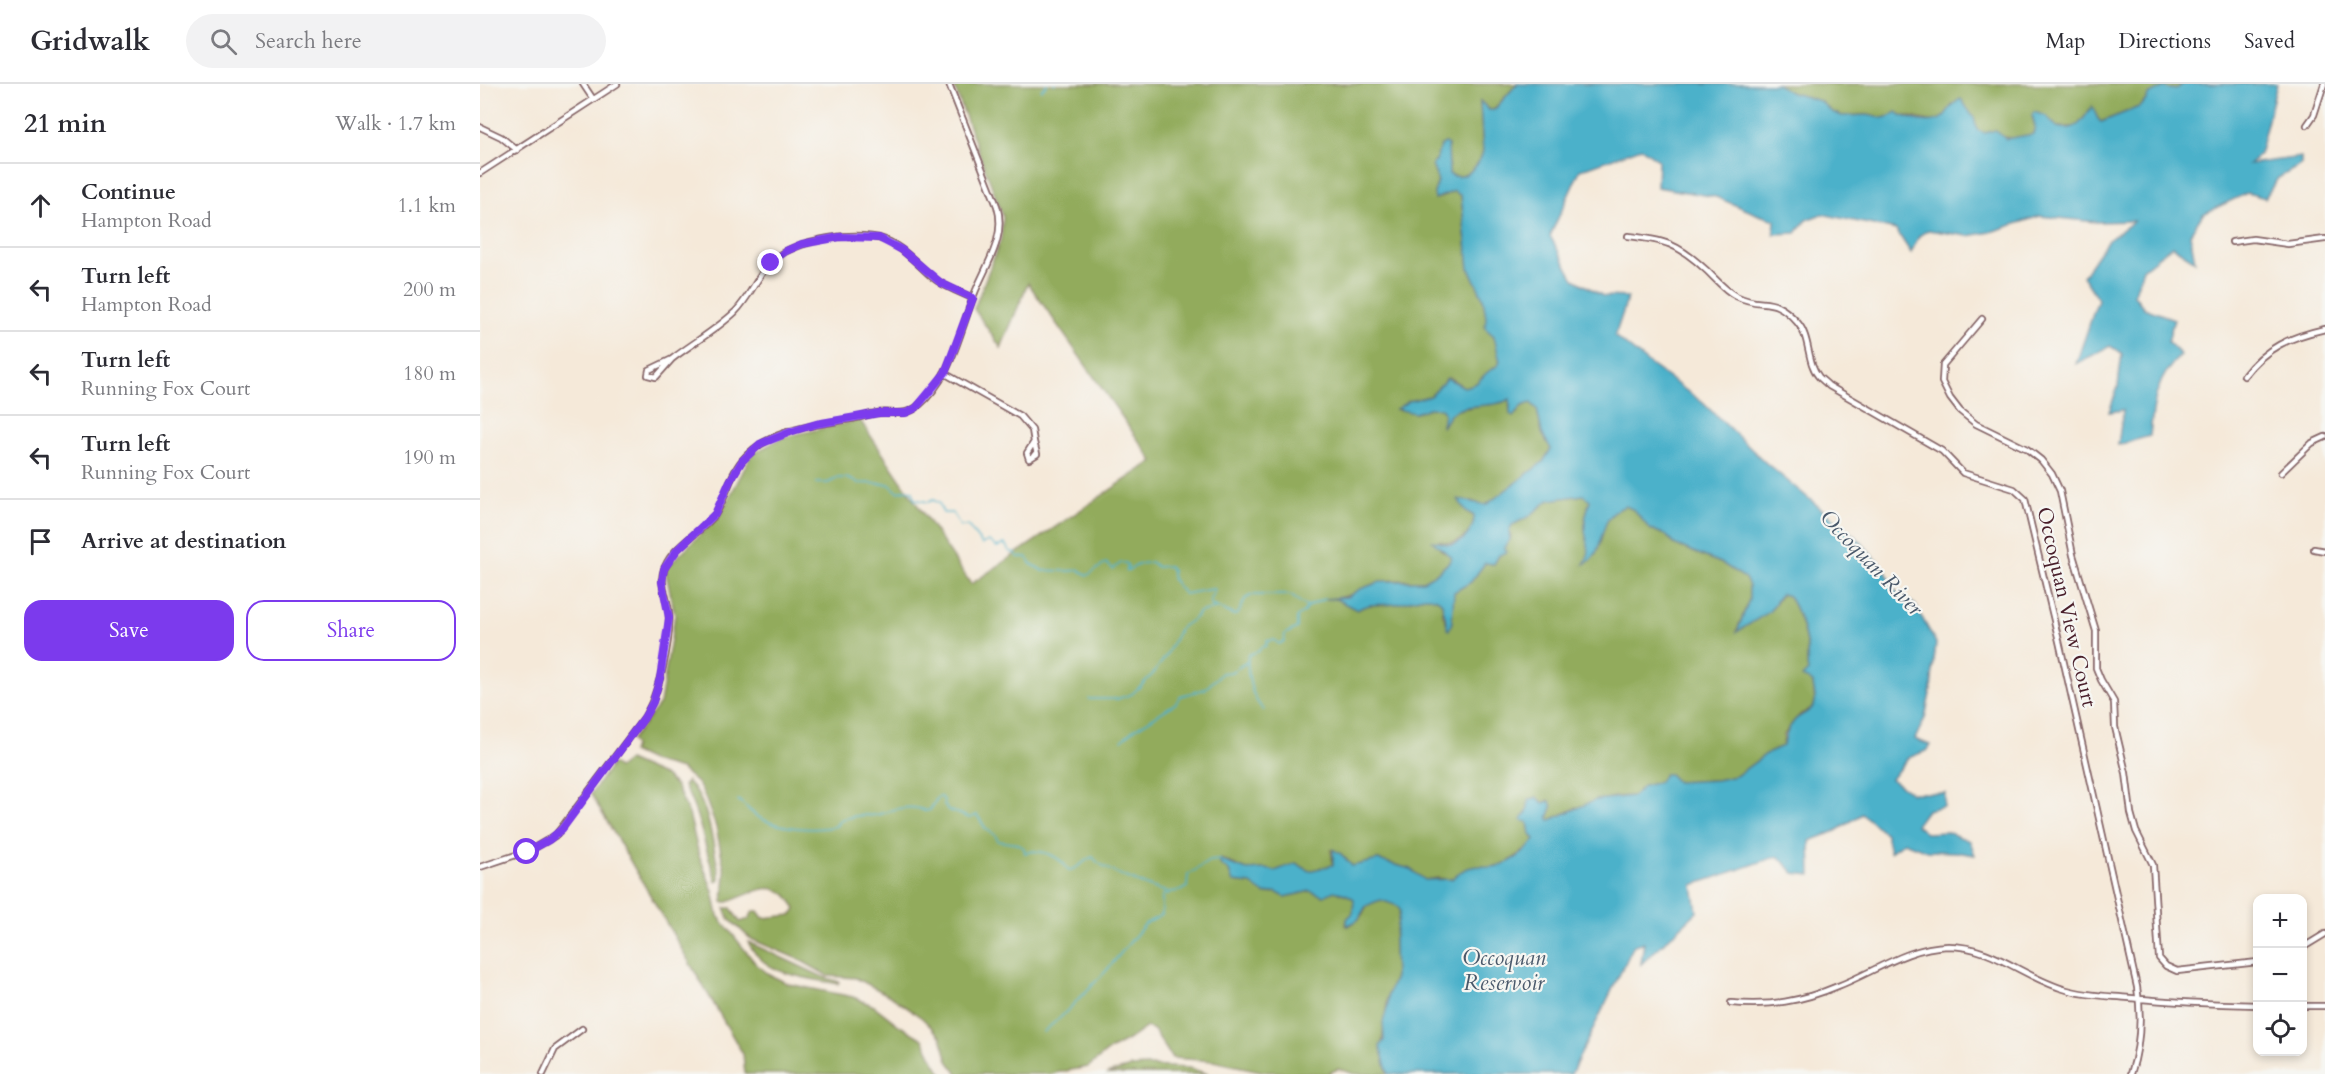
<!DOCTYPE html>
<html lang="en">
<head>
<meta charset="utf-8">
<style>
	body { margin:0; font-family:Cardo,serif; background:#f2f2f3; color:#2b2b33 }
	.controls { position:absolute; right:18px; bottom:18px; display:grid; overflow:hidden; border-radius:12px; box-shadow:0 3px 9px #0003 }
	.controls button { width:54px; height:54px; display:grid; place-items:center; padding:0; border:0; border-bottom:2px solid #e1e1e2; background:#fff; color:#2b2b33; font:30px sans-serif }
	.stop { position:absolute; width:18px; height:18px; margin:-14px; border:4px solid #7c3aed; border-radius:50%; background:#fff }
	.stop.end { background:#7c3aed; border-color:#fff; box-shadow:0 2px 6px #0008 }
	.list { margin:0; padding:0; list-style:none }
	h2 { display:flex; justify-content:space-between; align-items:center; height:78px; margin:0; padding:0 24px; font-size:26px }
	h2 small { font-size:20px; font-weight:400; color:#7c7c81 }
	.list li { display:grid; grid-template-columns:39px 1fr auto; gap:18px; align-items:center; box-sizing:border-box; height:84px; padding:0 24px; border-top:2px solid #e1e1e2 }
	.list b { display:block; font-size:22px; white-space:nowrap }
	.list p { margin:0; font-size:20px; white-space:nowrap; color:#7c7c81 }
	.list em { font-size:20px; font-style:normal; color:#7c7c81 }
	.actions { display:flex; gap:12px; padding:18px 24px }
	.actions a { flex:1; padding:14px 0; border:2px solid #7c3aed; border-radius:18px; text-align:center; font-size:21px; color:#7c3aed }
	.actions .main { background:#7c3aed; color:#fff }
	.icon { flex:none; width:33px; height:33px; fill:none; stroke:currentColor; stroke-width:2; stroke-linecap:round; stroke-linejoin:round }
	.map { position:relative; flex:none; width:1845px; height:990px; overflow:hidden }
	header { display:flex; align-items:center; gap:36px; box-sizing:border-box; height:84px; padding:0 30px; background:#fff; border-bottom:2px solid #e1e1e2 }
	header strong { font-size:28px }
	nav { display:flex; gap:33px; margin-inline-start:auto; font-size:21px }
	.search { width:420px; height:54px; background:#f2f2f3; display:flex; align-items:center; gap:15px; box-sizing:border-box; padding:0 21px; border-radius:33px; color:#7c7c81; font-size:22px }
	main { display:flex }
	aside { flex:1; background:#fff }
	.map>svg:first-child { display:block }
	.forest { fill:#92ab5c; stroke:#6e6544; stroke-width:1.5 }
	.water { fill:#4bb1ca; stroke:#4a687a; stroke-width:1.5 }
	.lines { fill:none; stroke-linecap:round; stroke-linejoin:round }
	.stream { stroke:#4bb1ca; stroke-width:1.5 }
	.minor-casing { stroke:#866668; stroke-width:8 }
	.minor { stroke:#fff; stroke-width:4.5 }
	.route { stroke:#7c3aed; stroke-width:8 }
	.labels { text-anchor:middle; stroke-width:4.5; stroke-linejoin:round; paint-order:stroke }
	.street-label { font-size:21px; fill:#4a1f2b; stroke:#f6f6f2 }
	.water-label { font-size:22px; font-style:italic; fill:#4a596b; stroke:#f6f6f2 }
</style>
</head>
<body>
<header>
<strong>Gridwalk</strong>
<div class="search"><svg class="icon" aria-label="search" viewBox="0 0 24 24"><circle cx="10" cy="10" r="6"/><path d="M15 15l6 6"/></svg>Search here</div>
<nav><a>Map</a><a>Directions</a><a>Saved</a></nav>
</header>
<main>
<aside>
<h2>21 min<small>Walk · 1.7 km</small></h2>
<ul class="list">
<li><svg class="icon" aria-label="ahead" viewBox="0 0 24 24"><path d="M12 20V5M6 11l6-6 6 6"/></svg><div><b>Continue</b><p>Hampton Road</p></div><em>1.1 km</em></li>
<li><svg class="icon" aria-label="left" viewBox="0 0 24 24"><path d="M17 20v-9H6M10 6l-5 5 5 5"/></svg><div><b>Turn left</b><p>Hampton Road</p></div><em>200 m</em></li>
<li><svg class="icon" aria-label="left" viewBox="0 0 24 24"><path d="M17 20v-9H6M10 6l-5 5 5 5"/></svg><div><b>Turn left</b><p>Running Fox Court</p></div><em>180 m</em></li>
<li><svg class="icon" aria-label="left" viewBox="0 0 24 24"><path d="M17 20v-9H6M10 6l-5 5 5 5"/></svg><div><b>Turn left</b><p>Running Fox Court</p></div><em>190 m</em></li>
<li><svg class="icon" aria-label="arrive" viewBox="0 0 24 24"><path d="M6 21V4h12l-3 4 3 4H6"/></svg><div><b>Arrive at destination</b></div></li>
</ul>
<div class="actions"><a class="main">Save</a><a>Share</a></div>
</aside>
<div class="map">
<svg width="1845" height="990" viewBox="0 0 1845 990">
	<rect width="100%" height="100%" fill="#f6f6f2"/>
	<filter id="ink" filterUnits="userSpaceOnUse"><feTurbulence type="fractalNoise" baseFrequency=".0167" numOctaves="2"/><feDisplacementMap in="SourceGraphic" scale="12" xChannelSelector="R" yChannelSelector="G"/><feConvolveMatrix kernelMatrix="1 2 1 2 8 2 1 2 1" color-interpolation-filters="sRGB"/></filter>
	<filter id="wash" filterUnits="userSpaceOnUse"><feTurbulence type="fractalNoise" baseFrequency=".008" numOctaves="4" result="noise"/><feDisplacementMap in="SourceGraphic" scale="24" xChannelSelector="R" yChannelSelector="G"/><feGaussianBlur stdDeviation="1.35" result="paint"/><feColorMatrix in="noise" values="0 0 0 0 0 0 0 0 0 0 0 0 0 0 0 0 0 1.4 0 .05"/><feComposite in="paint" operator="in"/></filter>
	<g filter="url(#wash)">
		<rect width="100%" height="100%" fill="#f5e9d9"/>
		<!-- forest -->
		<path class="forest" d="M473 0H1037L1013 26H1010L1000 17 1003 67C1000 81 984 99 969 90L968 61 960 62 956 77 952 81 958 97 954 109 956 115 974 107 981 112 989 184 1003 214 1006 233V244L1014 252 1020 277C1017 284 1015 283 1009 287 997 296 1003 299 984 303L970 294 965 295 961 301 950 312 929 317 918 326H927L935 329 949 324H961L964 329 962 343 970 330 977 326 1029 315 1030 330H1036L1042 322 1051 319 1057 325 1062 349 1071 365 1063 378 1006 421 1003 422 992 417H985L987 428 994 432C994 451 977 463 959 457L960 465 970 472 971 475C964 485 953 492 943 497 930 497 916 495 904 497 886 500 872 514 854 514L877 526C891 517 900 522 915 520 930 518 951 506 962 519L963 531 967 539 974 508 991 498 1005 479 1014 480 1031 453 1029 447 1032 441 1048 433 1069 416 1103 411 1110 415C1108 425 1103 436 1105 445 1106 459 1114 467 1105 479 1129 468 1113 432 1146 422L1154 426 1170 445 1186 451 1194 460 1243 480 1265 494 1269 502V516L1257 546 1289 528 1302 510 1309 512C1319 529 1323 544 1327 563 1328 571 1326 578 1328 587L1326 590 1333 598 1335 619 1332 625 1321 630 1314 637 1304 651 1303 662 1289 668 1256 692 1237 696 1197 698 1189 690 1179 698 1164 702 1153 712 1134 713 1096 724 1070 736 1068 734 1072 723 1069 716 1064 719 1057 713 1049 716C1047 731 1046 744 1055 756L1051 762 1027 779 1009 784 1002 782 968 796 958 794 945 796 930 785 898 776 872 782 861 770 851 766 853 781 829 787 816 779 795 787 786 785 767 786 741 775 740 780 749 787 753 798 771 800 788 810 796 808 805 813 831 807 844 812 854 807 871 812 874 815 873 829 867 835 866 842H869L880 834 888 820 900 816 918 821 920 827 914 856 915 893 908 911 901 966 908 990H875L858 985 847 990 785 988 733 977 692 974 674 946 667 943 648 956 628 967 608 983 569 990H478L468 977 461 953 442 934 410 912 376 894 348 892 320 876 271 855 249 835 245 824H251L260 838 269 835 273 827H278L283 834 312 831 316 826C300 790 275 808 248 818H243L245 789 236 743 223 708 217 699 201 685 171 677 152 668 154 662 151 656 180 620 195 531 185 485 240 431 272 370 304 353 380 336 491 500 673 377 548 199 521 264 494 225 521 155 523 132Z
			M1297 0H1703L1696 5H1688L1667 15 1659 23 1621 38 1618 35 1612 23 1597 43H1577L1566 32 1552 31 1555 42 1553 50C1530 60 1522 49 1501 49 1486 38 1502 29 1473 20L1464 33 1454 38 1421 31 1403 34 1387 31 1362 32 1352 28 1340 17 1309 8Z
			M148 676 185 692 196 702 209 730 219 771 233 807 238 832 276 880 290 891 309 900 373 913 394 922 420 942 443 955 456 981 463 990H265L263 970 111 710 132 680 138 684Z
			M207 697C230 718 232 759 239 788V797H236C225 765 220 731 204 702Z
			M268 858 341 892 359 898 358 900C325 893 285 893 268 858Z
			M667 982 709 984 728 990H626L651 983Z"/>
		<!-- water -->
		<path class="water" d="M1037 0H1297L1309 8 1340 17 1352 28 1362 32 1387 31 1403 34 1410 32 1416 28C1427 35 1454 43 1464 32 1470 25 1473 18 1481 15L1494 34 1497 46 1505 49 1515 46 1526 55 1553 50 1555 42 1552 31 1554 28 1566 32 1577 43C1597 48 1602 38 1612 22L1618 35 1621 38 1659 23 1667 15 1668 11 1684 3C1691 7 1698 5 1703 0H1797L1779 71 1769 80 1821 73V81L1798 94 1785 114 1767 109 1723 130 1710 150 1715 177 1692 162 1663 185 1654 211 1664 224 1694 235 1688 258 1701 271C1676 293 1673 320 1670 352L1638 361 1643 326 1629 328 1638 302 1642 269 1630 262 1596 280 1618 215 1603 192 1627 157 1654 137 1616 138 1560 132 1511 148 1488 152 1448 146 1439 152 1431 169 1416 146 1342 130 1326 136 1316 149 1294 150 1295 136 1279 131 1236 113 1177 103 1178 76 1161 64 1100 86 1070 152 1094 195 1123 212 1148 213 1135 252 1172 282 1222 318 1286 379 1379 456 1405 486 1416 508 1435 521 1456 559 1451 605 1445 634 1435 655 1450 661 1446 667 1428 674 1411 695 1432 709H1465L1464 722 1447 726 1436 741 1446 749 1467 748 1490 757 1495 771 1476 768 1447 767 1424 758 1410 768 1406 750 1382 730 1356 747 1330 757 1331 791 1314 789 1298 772 1213 801 1217 828 1161 880 1164 858 1154 861 1091 990H908L900 962 904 956 903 938 908 921V911L915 893 914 856 920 827 918 822 901 816 895 818 886 822 878 836 867 842V835L873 829 874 815 866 810 854 807 844 812 830 807 805 813 796 808 785 810 771 800 753 798 749 787 740 780 739 776 767 786 786 785 795 787 816 779 829 787 853 781V765L861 770 872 782 898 776 930 785 945 796 972 795C979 787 990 782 1002 782 1005 782 1008 784 1011 783 1027 782 1047 769 1055 755L1050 750 1048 738 1041 736 1047 728 1049 716 1057 713 1063 719 1070 717 1072 723 1068 734 1070 736 1116 716 1153 712 1164 702 1179 698 1184 690H1189L1197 698 1237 696 1256 692 1289 668 1303 662C1306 652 1307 645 1315 636 1321 630 1334 627 1335 618 1336 612 1333 605 1333 598L1322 593 1328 587C1326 579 1328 571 1327 563 1324 544 1319 529 1309 512L1301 510 1289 528 1257 548 1269 516V502L1265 494 1243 480 1194 460 1186 451 1170 445 1154 426 1146 422C1113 432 1129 470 1104 480 1114 466 1105 458 1105 444 1104 434 1108 425 1110 416L1103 411 1069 416 1048 433 1032 441 1029 447 1030 456 1024 463 1027 468 1019 471 1014 480 1005 479 991 498 974 508 972 538 969 546 967 545C968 537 963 528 962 519 951 506 930 518 915 520 900 522 891 517 877 526L856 515H844L867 513 880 505 903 497H943C953 492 964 485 971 475L970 472 952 457C957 457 961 459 967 460 983 462 994 446 994 432L985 426 978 415 1006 421 1063 378 1071 365 1062 349 1057 325 1051 319 1042 322 1033 333 1030 330V315C1013 325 988 318 973 328 968 331 965 339 962 343L964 329 961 324H949L935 329 916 325 929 317 950 312 967 294 984 303C1003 299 997 296 1009 287 1014 283 1017 284 1020 278L1014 252 1005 244 1006 233 1003 214 989 184 981 112 974 107 955 115 954 109 958 97 952 81 956 77 960 62 965 59 968 61 969 90C984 99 1000 81 1003 67L1000 17 1009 26H1014Z"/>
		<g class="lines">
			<!-- stream -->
			<path class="stream" d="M574 0H575
				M561 6 567 0
				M336 399H348L358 394H366L379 399 409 400 418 408 424 406 433 407 434 415 448 418 453 416 459 419 463 429H473L480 442H488L502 460 509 457 517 463 525 460 530 468H533L538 473H547L550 479 563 487C575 485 587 489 598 486L608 491 626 479 633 485 641 479H646L648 482 646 487 660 480 671 478 677 483 689 482 692 487V495L704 510 733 505 735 506 730 515 731 521 754 531 758 530 765 515 772 511H810L827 523 844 515
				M609 615H637L652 610 673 590 686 572 700 544 715 534 719 528 739 524
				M784 626C771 615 766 587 768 571L779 567 781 563 786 562 787 557 794 556 799 560 804 557 805 550 817 544V533L823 529 827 523
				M642 656 652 647 696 619 700 612 725 605 742 589 751 588 767 578
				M258 716C265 721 272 730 280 734 300 745 335 747 356 742L359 737 362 735C368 734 371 733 376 732 384 730 393 733 400 730 412 725 432 720 445 727L450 726 458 713H462L464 717V721L468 726 490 734 497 731 506 745 515 751 518 757 538 760 544 764 545 769C556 764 574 770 583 779 585 781 586 784 589 786 600 785 604 775 613 773 619 785 672 804 687 808
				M563 948 581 933 626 887 665 840 682 831V812L684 810 688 811 689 808 700 807 707 803 708 791 729 777 741 776"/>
		</g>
	</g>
	<g filter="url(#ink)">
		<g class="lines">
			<defs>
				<path id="minor" d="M103 0 113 15
					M1827 41 1834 31 1844 0
					M0 43 21 53 37 66
					M0 89 137 0
					M1148 152C1184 156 1197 159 1225 185 1235 194 1244 206 1256 212 1284 226 1291 209 1317 238 1331 253 1326 278 1339 293 1342 296 1346 299 1349 302L1462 367 1483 389 1534 405 1545 415 1579 557 1657 903C1662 932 1660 962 1651 990
					M1752 158 1773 155 1808 160 1845 155
					M1502 235 1463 281 1462 298 1470 314 1480 327 1496 340 1547 365 1561 376 1572 390 1580 407 1593 471 1616 547V584L1621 596 1634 618 1635 643 1646 689 1651 729 1656 747 1673 781 1679 874 1686 882 1697 887 1778 878
					M192 275C213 259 236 246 255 228 270 213 277 192 292 177 314 155 383 144 410 158 426 166 438 181 452 193 464 203 479 208 493 214
					M192 275 176 293 168 291 169 286Z
					M464 289 540 332 552 346 554 358
					M1764 292C1786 263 1810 253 1845 245
					M554 358 557 370 549 375 547 369Z
					M1801 389 1832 359 1845 353
					M1834 465 1845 467
					M0 783 51 766 76 751 164 634C179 610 191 557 189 529 188 515 180 502 183 489 189 463 219 451 234 432 246 416 248 395 260 379 285 346 333 341 371 335 380 334 388 330 397 329 411 327 424 333 437 323 471 296 479 250 494 211 505 182 527 154 517 122L469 0
					M1822 864 1845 850
					M1251 919C1291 922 1320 918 1358 902 1394 888 1428 863 1468 862 1514 862 1545 895 1587 906 1607 912 1629 912 1650 914 1692 918 1735 920 1778 921
					M1822 922H1845
					M63 990 75 965 102 945"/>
			</defs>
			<!-- minor casing -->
			<use href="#minor" class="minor-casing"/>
			<!-- minor -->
			<use href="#minor" class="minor"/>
		</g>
	</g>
	<g class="lines" filter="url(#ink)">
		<!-- route -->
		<path class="route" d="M47 768 69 756 82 745 164 634 173 618 180 594 189 534 182 498 184 485 197 466 235 430 250 397 262 377 280 360 313 347 336 340 399 329H426L436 324 465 289 493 214 461 199 422 166 399 154 360 153 322 160 306 167 291 179"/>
	</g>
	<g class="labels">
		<!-- street labels -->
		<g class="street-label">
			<text transform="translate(1587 523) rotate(77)" y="7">Occoquan View Court</text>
		</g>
		<!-- water labels -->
		<g class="water-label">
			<text transform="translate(1392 478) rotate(46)" y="8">Occoquan River</text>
			<text x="1024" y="881">Occoquan<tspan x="1024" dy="25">Reservoir</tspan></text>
		</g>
	</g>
</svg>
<div class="controls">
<button>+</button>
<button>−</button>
<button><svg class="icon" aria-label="locate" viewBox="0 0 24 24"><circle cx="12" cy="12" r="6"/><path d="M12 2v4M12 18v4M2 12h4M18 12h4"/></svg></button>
</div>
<div class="stop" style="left:47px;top:768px"></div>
<div class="stop end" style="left:291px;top:179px"></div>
</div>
</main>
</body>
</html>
